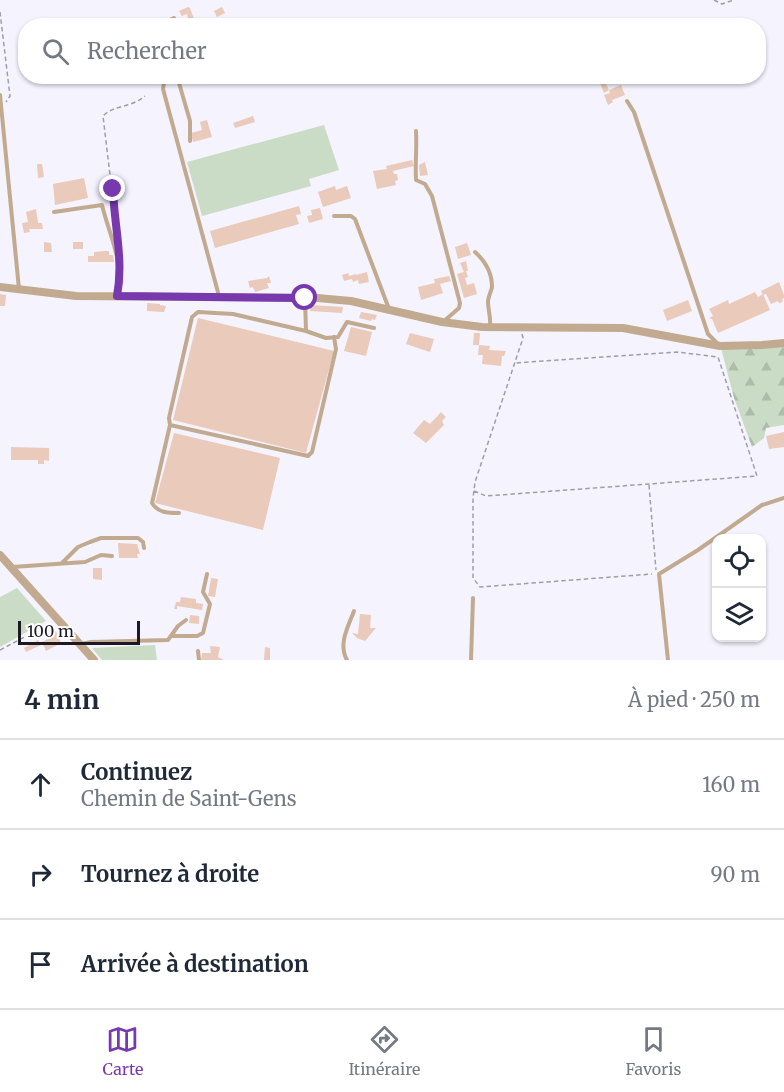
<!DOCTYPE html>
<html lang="fr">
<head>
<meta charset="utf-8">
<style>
	body { margin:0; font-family:Merriweather,serif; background:#f2f2f3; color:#1f2937 }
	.controls { position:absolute; right:18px; bottom:18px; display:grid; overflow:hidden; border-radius:12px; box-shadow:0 2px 4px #0004 }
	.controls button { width:54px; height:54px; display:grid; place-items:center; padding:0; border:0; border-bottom:2px solid #e0e1e3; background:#fff; color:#1f2937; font:30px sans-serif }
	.scale { position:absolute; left:18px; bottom:15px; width:122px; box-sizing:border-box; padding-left:6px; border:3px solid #1b1a24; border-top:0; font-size:16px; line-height:21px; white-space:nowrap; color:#1b1a24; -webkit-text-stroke:4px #fff; paint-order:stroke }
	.stop { position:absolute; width:18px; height:18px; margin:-14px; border:4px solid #7839ae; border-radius:50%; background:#fff }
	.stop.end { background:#7839ae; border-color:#fff; box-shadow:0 2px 6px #0008 }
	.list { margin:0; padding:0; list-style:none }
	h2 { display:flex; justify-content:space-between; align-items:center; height:78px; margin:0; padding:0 24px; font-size:26px }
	h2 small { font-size:20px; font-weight:400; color:#747a83 }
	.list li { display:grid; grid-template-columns:39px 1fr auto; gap:18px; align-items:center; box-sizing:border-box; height:90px; padding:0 24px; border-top:2px solid #e0e1e3 }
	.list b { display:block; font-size:22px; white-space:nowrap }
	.list p { margin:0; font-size:20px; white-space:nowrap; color:#747a83 }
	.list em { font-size:20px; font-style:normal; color:#747a83 }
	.icon { flex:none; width:33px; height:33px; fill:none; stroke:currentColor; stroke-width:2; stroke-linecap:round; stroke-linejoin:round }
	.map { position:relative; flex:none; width:784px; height:660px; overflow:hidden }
	.search { position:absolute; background:#fff; box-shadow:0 2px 4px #0004; left:18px; right:18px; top:18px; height:66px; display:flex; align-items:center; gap:15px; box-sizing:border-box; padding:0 21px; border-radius:24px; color:#747a83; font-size:22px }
	.sheet { height:348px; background:#fff }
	nav { display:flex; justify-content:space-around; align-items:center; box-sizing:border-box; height:84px; border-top:2px solid #e0e1e3; background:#fff; font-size:16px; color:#747a83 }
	nav a { display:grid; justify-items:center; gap:3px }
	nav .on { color:#7839ae }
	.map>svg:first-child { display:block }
	.green { fill:#cbdcc6 }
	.forest { fill:url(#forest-firs) }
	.building { fill:#eacabb }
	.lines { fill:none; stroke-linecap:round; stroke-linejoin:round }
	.path { stroke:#9f9ea8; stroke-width:1.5; stroke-dasharray:4.5 3; stroke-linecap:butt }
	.lane { stroke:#c2aa90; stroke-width:4 }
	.street { stroke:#c2aa90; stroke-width:8 }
	.route { stroke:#7839ae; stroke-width:8 }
</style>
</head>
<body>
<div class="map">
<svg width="784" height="660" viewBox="0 0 784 660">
	<defs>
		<pattern id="forest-firs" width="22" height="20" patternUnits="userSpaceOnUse" patternTransform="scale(1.5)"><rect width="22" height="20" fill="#cbdcc6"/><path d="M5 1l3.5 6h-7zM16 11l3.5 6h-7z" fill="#aebcaa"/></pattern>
	</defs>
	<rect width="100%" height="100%" fill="#f4f3fe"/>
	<!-- green -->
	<path class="green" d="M324 125 339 170 309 179 311 186 202 216 187 162Z
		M17 588 46 621 0 647V597Z
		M155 645 157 660H102L92 648Z"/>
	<!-- forest -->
	<path class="forest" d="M784 345V425L766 428 764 438 752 447 734 398 721 348Z"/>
	<!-- building -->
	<path class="building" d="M188 7 190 8 194 19 189 21 187 14 182 16 179 11Z
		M222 7 225 13 217 17 214 11Z
		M603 76H616L605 82 609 90 604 93 598 78Z
		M621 85 625 95 612 100 613 102 608 105 604 95 610 93 609 90Z
		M253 116 255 122 235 128 233 123Z
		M207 120 212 137 193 142 191 133 202 130 200 122Z
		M412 160 414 166 393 171 394 174H397L398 180 395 181 396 185 377 189 373 171 387 169 386 166Z
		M425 162 428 175 420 176 419 165Z
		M37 164H42L44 177 38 178Z
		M84 178 88 198 55 205 53 184Z
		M335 186 336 190 347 186 351 198 323 207 318 192Z
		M299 206 301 214 296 215 299 224 215 248 210 231Z
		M320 208 323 219 309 223 307 216 312 215 311 210Z
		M36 209 38 223H42L43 229H29L30 232 24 233 22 223 28 222 26 212Z
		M44 242 51 243 52 252H44Z
		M73 242H83V249H73Z
		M467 243 471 255 458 259 455 247Z
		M105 251H109V255H113L114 262H88V256H94V252Z
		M466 261 468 271H466L468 277 465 278 467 285 474 283 477 294 464 298 457 274 464 272 460 263Z
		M367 272 369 282 359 284 358 280 353 282 352 279 344 281 342 275 348 273 349 276 356 274V275Z
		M269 276 271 283H267L269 288 255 292 253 287 250 288 248 281 267 278Z
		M449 276 451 281 440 284 443 293 421 300 418 287 435 283 434 279Z
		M779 282 784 295V298L782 299 783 302 779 303 778 301 771 304 766 294 763 295 761 291Z
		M755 292 758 297 763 294 770 310 718 333 712 319 709 318 713 316 709 309 728 300 729 304Z
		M0 294 6 295 5 306H0Z
		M688 300 692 311 667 321 663 310Z
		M147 303 160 304V305L166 306 164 312 147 311Z
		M311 305 343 307 342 313 310 311Z
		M361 312 377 315 375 320 372 319 371 321 359 318Z
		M198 318 334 351 306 453 173 420Z
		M351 327 372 332 366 356 344 351Z
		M410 333 434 339 430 352 406 344Z
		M474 333H480L479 345H473Z
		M479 345 490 346 489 350 506 351 504 356H502L501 366 482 364 483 355H478Z
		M441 412 446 417 442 421 444 425 426 443 413 433 424 420 430 424Z
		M784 432V447L769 449 766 436Z
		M174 433 280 458 263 530 155 503Z
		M11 447 49 448V461L44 460V464H38V460H11Z
		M118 543 137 544 140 554H137L138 558H119Z
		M93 568H102V580L93 579Z
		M211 578 218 579 215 597 208 596Z
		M181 597 196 599V603L203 604 202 610 177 606V609H174L176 602H180Z
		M360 614 371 615 370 628H376L365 641 357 638 352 633 358 634Z
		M190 615 199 616V624L189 623Z
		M56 631 61 643 46 651 42 642 52 637 51 634Z
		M38 640 41 645 26 652 24 648Z
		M210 646 220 647 218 657 224 660H201L202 653H211Z
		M265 647 270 648V660H264Z"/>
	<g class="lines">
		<!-- path -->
		<path class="path" d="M714 0 722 4 734 0
			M0 12 10 96 6 102
			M117 234 103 116C113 105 131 108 145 96
			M522 334 523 338 475 482 473 498V578L480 587 652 574
			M649 485 656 570
			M474 491 486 496 757 476 718 357 677 352 515 363
			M0 650 49 624"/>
		<!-- lane -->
		<path class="lane" d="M156 26 174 18
			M165 76 163 89 219 296
			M177 76 190 121V141
			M0 95 19 289
			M627 101 634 112 708 334 717 343
			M416 131C417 148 415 164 416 180L425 184 432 196 460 303 459 308 443 322
			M54 212 102 205C110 238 124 260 117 295
			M334 216H351L355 219 389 309
			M475 252C485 261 492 273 492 287 491 292 488 297 488 302 488 310 491 317 490 326
			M305 299 306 331 326 338 338 337 347 322 374 328
			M306 331 233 314 198 312 192 317 169 418 170 425 308 456 312 452 336 349 334 337
			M170 425 152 503C158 513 168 513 179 513
			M62 563 78 547 90 542 101 538H138L143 542 144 548
			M12 567 85 562 101 555 112 556
			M172 636H197L203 633 210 604 203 592 207 574
			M81 644 91 642 168 640 178 626 186 620
			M198 651 199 660
			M347 660C338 644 348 627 354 611
			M471 660 473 598
			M668 660 659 574 698 550 762 505 784 498"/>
		<!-- street -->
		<path class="street" d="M0 287 76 296 317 298 351 301 442 322 482 327 623 328 720 346 762 345 784 343
			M0 555 94 660"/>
	</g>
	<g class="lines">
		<!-- route -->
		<path class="route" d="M113 189C114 225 124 260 117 296L305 298"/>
	</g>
</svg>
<div class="controls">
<button><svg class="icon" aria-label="locate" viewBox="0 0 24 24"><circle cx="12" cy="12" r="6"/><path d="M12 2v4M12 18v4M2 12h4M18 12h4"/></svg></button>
<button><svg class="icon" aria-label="layers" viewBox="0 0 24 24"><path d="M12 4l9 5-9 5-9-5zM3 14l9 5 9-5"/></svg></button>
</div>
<div class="scale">100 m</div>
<div class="stop" style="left:305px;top:298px"></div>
<div class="stop end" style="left:113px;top:189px"></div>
<div class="search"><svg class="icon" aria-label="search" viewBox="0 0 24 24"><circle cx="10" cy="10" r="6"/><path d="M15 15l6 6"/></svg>Rechercher</div>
</div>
<section class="sheet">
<h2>4 min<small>À pied · 250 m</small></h2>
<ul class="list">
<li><svg class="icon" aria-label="ahead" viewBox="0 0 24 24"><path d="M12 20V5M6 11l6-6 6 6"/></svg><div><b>Continuez</b><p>Chemin de Saint-Gens</p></div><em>160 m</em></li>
<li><svg class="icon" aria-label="right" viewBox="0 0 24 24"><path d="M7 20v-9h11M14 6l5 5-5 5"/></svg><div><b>Tournez à droite</b></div><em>90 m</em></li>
<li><svg class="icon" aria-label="arrive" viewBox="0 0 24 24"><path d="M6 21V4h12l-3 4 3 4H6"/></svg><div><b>Arrivée à destination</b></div></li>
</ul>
</section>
<nav>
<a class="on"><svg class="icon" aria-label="map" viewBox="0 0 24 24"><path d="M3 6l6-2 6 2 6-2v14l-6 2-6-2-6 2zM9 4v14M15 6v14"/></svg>Carte</a>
<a><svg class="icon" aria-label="directions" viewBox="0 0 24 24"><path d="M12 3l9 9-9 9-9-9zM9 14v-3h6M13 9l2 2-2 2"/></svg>Itinéraire</a>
<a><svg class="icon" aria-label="saved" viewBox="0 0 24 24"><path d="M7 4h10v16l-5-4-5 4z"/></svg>Favoris</a>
</nav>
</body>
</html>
